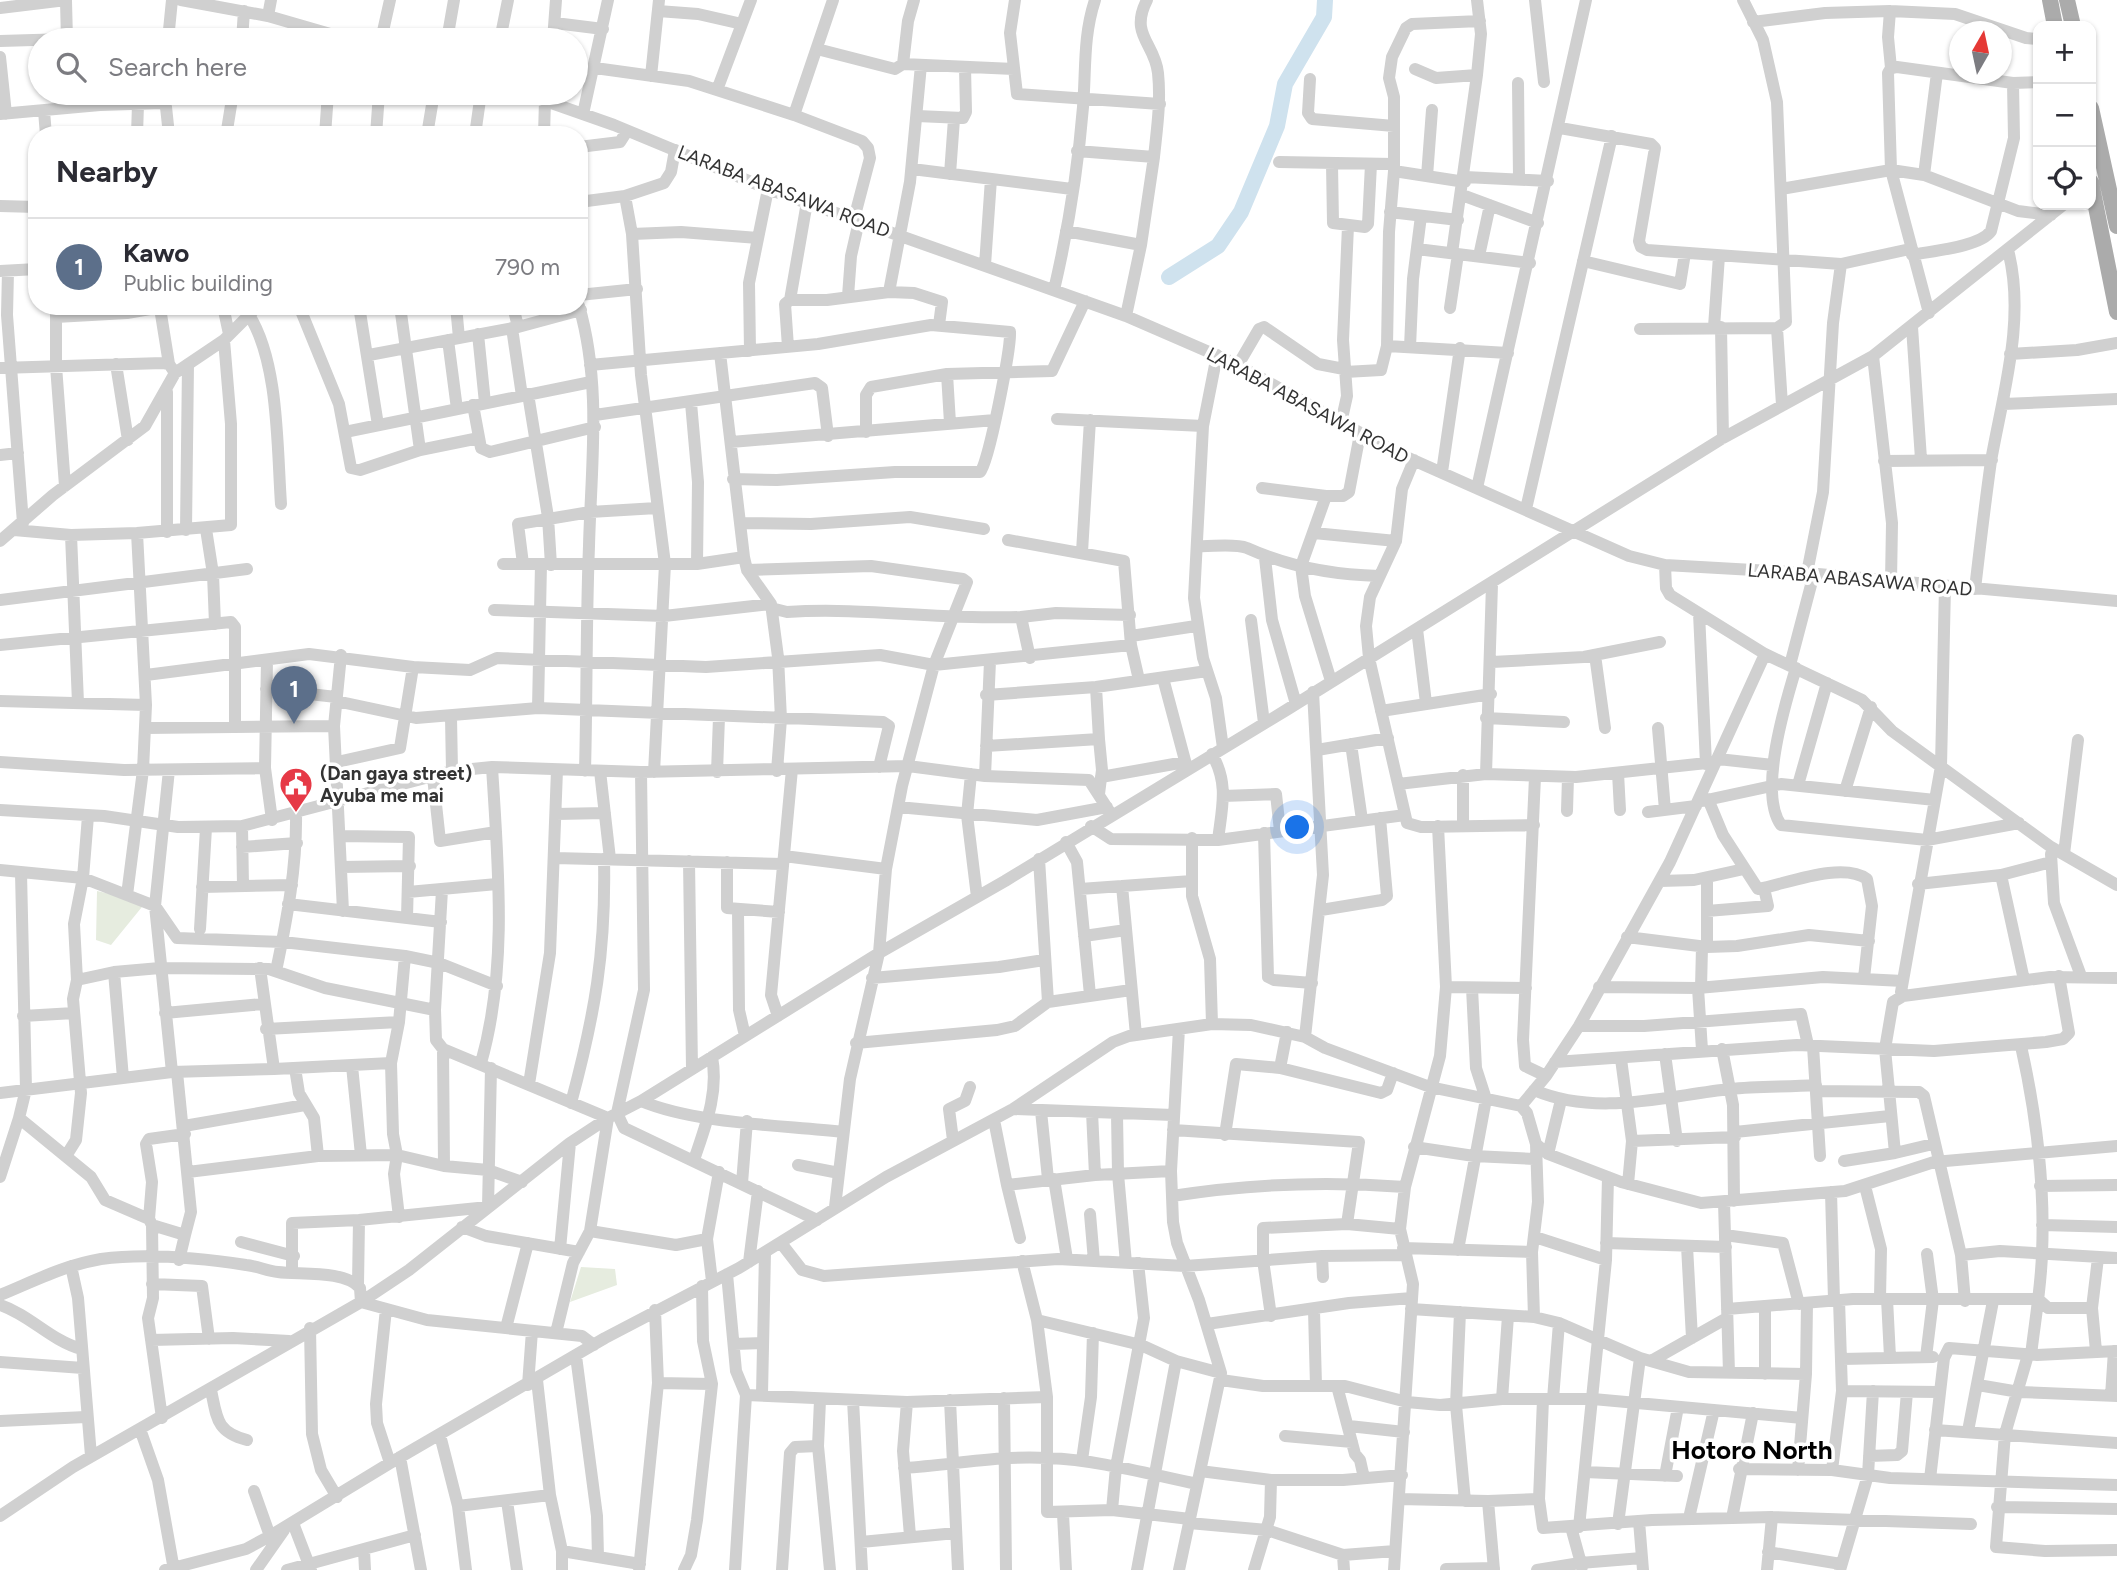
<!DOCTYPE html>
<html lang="en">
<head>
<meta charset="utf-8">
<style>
	body { margin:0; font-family:Figtree,sans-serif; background:#f2f2f3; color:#2b2b33 }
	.controls { position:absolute; right:21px; top:21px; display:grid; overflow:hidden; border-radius:14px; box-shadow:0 2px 5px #0004 }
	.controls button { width:63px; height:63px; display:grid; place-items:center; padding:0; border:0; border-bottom:2px solid #e1e1e2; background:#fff; color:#2b2b33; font:35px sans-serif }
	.compass { position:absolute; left:1949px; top:21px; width:63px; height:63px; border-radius:50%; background:#fff; box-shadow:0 2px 5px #0004; rotate:9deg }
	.you { position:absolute; left:1298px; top:828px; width:24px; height:24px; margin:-18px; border:5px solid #fff; border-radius:50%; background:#1a73e8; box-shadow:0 0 0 10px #1a73e833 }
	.badge { display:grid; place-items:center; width:46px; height:46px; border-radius:50%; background:#ea580c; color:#fff; font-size:23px; font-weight:700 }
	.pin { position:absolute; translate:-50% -58px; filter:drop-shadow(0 2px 4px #0008) }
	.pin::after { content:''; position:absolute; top:37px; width:24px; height:21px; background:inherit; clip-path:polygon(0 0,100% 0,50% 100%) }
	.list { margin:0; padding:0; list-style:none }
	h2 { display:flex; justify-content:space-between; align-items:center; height:91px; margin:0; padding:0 28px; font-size:30px }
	h2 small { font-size:23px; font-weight:400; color:#7c7c81 }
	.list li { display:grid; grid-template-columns:46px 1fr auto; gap:21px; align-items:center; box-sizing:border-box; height:98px; padding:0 28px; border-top:2px solid #e1e1e2 }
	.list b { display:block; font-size:26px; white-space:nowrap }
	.list p { margin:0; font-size:23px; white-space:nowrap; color:#7c7c81 }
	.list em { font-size:23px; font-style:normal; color:#7c7c81 }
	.icon { flex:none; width:38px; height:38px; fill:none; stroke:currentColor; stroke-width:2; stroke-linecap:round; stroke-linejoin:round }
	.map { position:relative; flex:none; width:2117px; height:1570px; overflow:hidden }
	.search { position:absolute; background:#fff; box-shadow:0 2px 5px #0004; left:28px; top:28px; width:560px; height:77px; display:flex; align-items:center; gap:18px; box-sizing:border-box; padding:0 24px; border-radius:38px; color:#7c7c81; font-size:26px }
	.panel { position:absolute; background:#fff; box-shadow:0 2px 5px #0004; left:28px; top:126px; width:560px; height:189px; border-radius:28px }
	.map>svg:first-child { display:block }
	.park { fill:#e6ecdf }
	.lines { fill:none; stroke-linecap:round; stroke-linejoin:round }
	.river { stroke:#cfe2ee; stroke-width:16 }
	.minor { stroke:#d0d0d0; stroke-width:12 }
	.major { stroke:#ababab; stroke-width:16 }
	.labels { text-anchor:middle; stroke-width:7; stroke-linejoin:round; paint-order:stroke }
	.street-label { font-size:19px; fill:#333; stroke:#fff }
	.poi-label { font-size:19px; font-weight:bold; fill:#333; stroke:#fff; text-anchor:start }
	.district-label { font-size:26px; font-weight:bold; fill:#000; stroke:#fff }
</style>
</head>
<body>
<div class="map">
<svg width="2117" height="1570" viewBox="0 0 2117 1570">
	<rect width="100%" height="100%" fill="#fff"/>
	<!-- park -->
	<path class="park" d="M97 891 146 902 111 945 96 940Z
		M581 1267 615 1269 617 1285 570 1302Z"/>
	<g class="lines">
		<!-- river -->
		<path class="river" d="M1169 277 1218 246 1241 212 1277 126 1285 84 1324 17 1325 0"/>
		<!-- minor -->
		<path class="minor" d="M181 0 268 16 351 40
			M1015 0 1010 33 1017 94 1160 104
			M1147 0C1129 35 1155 43 1158 73 1161 102 1157 128 1154 157
			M1535 0 1544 82
			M66 1 67 40
			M0 8 66 0
			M658 11 698 14 742 24
			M1890 11 1888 37 1891 68
			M268 16 271 0
			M1753 22 1825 13 1890 11 1955 14 2026 38 2038 39
			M555 23 603 29
			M168 40 172 0
			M242 40 244 11
			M381 40 390 0
			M447 40 454 0
			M500 40 508 0
			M553 40 556 0
			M0 41 67 39
			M817 49 895 69 903 64 1014 69
			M0 57 6 114
			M903 64 908 21 914 0
			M595 68 689 81 794 115 862 141 868 148 870 158 854 219
			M1415 69 1436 78 1477 75
			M651 76 659 0
			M1310 79 1308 113 1312 119 1394 126
			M1518 83 1519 179
			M717 90 751 0
			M523 93 614 125 768 189 1126 316 1232 362 1395 452 1629 556 1665 565 1807 573 2117 601
			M44 111 46 135
			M0 114 100 105 162 103 166 107 169 135
			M583 114 608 0
			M794 115 833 0
			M917 116 963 118 966 112 965 67
			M1560 128 1651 144 1655 148 1639 241 1641 247 1647 250 1841 264 1910 249
			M169 134 189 135
			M137 135 138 104
			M222 135 227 130 233 93
			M325 135 328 93
			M376 135 379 93
			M427 135 434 93
			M475 135 481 93
			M544 135 545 100
			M579 147 620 142 627 131
			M1077 151 1154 157 1141 245 1126 316
			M1279 162 1394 164
			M1332 164 1333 223 1365 227 1368 224 1371 164
			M912 169 1072 189
			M1394 171 1465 182
			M950 174 954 119
			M1924 175 1937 73
			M1427 176 1432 110
			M1465 177 1548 181
			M1781 189 1891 170 1924 175 2018 211 2051 215
			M1462 195 1538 223
			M625 196 632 234 641 375 665 564 654 772
			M579 202 625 196 664 183 671 172 675 150
			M0 206 37 207
			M1390 212 1458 220
			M1066 231 1141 245
			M632 234 681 232 758 238
			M1417 249 1530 263
			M1452 253 1477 75 1481 34 1477 0
			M1912 255C1931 251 1980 247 1991 231L2014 138 2013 83
			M1479 256 1490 205
			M1583 261 1680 284 1685 253
			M985 265 991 179
			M0 271 37 269
			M8 271 7 315 23 523
			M1054 290C1068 230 1078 169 1083 107 1086 70 1083 36 1095 0
			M889 292 910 182 921 65
			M579 295 637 289
			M848 296 851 256 859 221
			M790 300 807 202
			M56 306V366L65 486
			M223 306 229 334
			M299 306 339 404 351 468 360 470 420 450 479 438
			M359 306 378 425
			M400 306 420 450
			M456 306 459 338
			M513 306 518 327
			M579 306C602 385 591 466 589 546 586 621 587 696 585 771
			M160 308 169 364
			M1450 308 1458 254
			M1929 313 1891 170 1888 73 1891 68 1897 67 2013 83 2038 82
			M249 315C279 362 277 448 281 504
			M56 317 127 313 167 306
			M1714 327 1719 256
			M1721 327 1723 438
			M1912 327 1921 459
			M512 328 522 396
			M1777 328 1782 405
			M1640 329 1777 328 1786 322 1777 102 1763 40 1743 0
			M478 334 485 403
			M448 340 457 409
			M1387 346 1508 353
			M788 347 785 304 790 300H827L889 292 914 293 942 302 939 325
			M1410 347 1413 279 1421 216
			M750 351 749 283 768 189
			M720 353 744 557 747 570 771 604 778 657 781 719 777 771
			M2010 354 2077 350 2117 343
			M369 355 518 327 581 310
			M1217 355 1203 426 1194 598 1203 658 1216 698 1223 748
			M1873 356 1892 523 1891 581
			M116 364 128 440
			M590 365 818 344 931 325 1010 332C1011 347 989 463 980 472H895L777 480 733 479
			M1238 365 1259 329 1264 327 1318 364 1344 369
			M0 368 163 363 169 364 175 373
			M1345 372 1381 370 1387 346 1389 232 1394 171V97L1389 78 1392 57 1406 28 1412 24 1480 21
			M947 374 950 423
			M528 394 548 517 551 565
			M691 403 698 482 697 564
			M2003 404 2117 399
			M473 405 481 448 490 452 595 427
			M595 415 815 383 822 388 828 436
			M1057 419 1203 426
			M1341 423 1347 396 1343 340 1348 226
			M345 432 591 382
			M866 432V395L871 387 947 374 1052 371 1085 301
			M731 442 995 420
			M0 455 18 453
			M1414 460 1402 489 1396 541 1370 597 1366 626 1369 658 1407 823 1421 827 1534 825
			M1884 461 1992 460
			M1442 472 1460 348
			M1262 488 1326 496
			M1477 488 1586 0
			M1526 509 1612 136
			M741 523 811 524 910 517 984 529
			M206 529 213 574 215 624
			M14 530 71 535 137 533 231 525V424L224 340
			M186 530 188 364
			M167 532V392
			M1314 533 1396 541
			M71 535 78 703
			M0 541 53 495 145 426 175 373 224 340 258 306
			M1197 546C1211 547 1234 543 1247 548 1289 567 1332 575 1379 576
			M1082 552 1090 420
			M1265 558 1272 620 1296 704
			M503 564H697L744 557
			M523 564 518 524 590 512 657 508
			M1665 565 1666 588 1670 595 1765 654 1862 700 1892 731 2051 847 2117 885
			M747 570 871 566 963 579 967 582 934 665 902 786 886 869 879 953 850 1079 835 1207
			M1492 584 1486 774 1576 777 1716 762
			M1975 589C1980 546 1985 504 1991 461 2003 393 2026 319 2008 250
			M0 600 247 569
			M771 608 787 612C865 607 943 620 1021 617L1030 658
			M494 610 664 616 771 604
			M1699 613 1706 764
			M1021 617 1056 613 1130 615
			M1251 620 1264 723
			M1417 629 1426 703
			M1131 636 1196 626
			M0 645 231 622 235 627V727
			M1131 645 1139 680
			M341 655 334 726 343 911
			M1595 655 1605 728
			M267 660 265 768 272 820
			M1492 662 1584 657 1660 642
			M1790 665 1811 585 1807 573 1823 492 1833 323 1841 264
			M1796 668C1785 704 1758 793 1781 825L1927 840 2019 823
			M146 675 309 654 413 667 470 670 497 658 706 667 880 655 934 665 1131 645 1124 561 1008 540
			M1163 678 1187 768
			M1331 681 1305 596 1301 566 1326 496H1343L1349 492 1360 434
			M1096 687 1099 739
			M266 689 336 697
			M986 695 1096 687 1207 671
			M0 701 146 705
			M336 701 416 718 538 708 883 722 889 726 879 767
			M538 708 541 564
			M1381 711 1491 694
			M451 717 452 771
			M1486 718 1564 722
			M145 728 334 726
			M1658 728 1665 810
			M1351 744 1362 820
			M986 746 1099 739 1102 770 1099 794
			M1317 750 1388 738
			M1212 754C1229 784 1222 807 1218 840
			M1718 759 1773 765
			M0 762 124 770 265 768
			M337 762 400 748 413 667
			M169 770 155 906 172 1072
			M600 771 610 859
			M641 772 644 990 617 1113 624 1128 817 1220
			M717 772 719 717
			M1618 773 1620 810
			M971 774 967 815 977 897
			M985 776 990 661
			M433 777 440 841 496 832
			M1101 777 1185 762
			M1535 777 1523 1040 1525 1066 1546 1076
			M1398 784 1486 774
			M1798 785 1827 683
			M1845 791 1871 707
			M1223 796 1276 794 1280 831
			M1708 799 1723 835 1758 889C1786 884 1842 861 1867 879L1872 906 1864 978
			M1702 801 1781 784 1935 800
			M898 807 1037 820 1107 807
			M0 810 104 816 178 827 242 826 452 771 492 767 641 772 908 766 985 776 1089 780 1111 814
			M1567 811 1568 777
			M1648 812 1696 806
			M556 814 605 813
			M1463 824V775
			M242 826 243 886
			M1091 826 1111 839 1218 840 1405 815
			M1264 833 1268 977 1274 980 1312 983
			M340 836 409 837 407 918
			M1192 838V896L1210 959 1212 1024
			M1066 842 1077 862 1090 995
			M242 847 297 843
			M2051 854 2054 903 2081 976
			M2064 854 2078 740
			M784 856 886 869
			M555 858 783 864
			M1039 859 1048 1002 1131 990
			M689 861 692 1069
			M727 862V908L779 912
			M341 867 410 866
			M0 870 83 878 155 906 177 938 283 942 405 956 439 963 497 986
			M21 873 26 1089 19 1118 91 1177 105 1200 149 1219 152 1225 185 1235 179 1260
			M2001 875 2024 980
			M1707 878V947
			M1660 881 1694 880 1744 869
			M1918 884 2001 875 2051 862
			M1122 886 1136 1035
			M202 887 292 885
			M1080 889 1192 881
			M442 890 435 1010 436 1040 443 1049 608 1118 590 1231 573 1263 556 1333
			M408 892 497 884
			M127 895 143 770 146 705 137 533
			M288 904 441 922
			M738 910 739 1010 745 1036
			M1321 910 1382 900 1387 896 1380 818
			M1707 911 1768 906 1764 888
			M200 929 206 828
			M1084 936 1126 930
			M1627 937 1707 947 1737 946 1809 935 1869 941
			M276 971C287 919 297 866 296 813
			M114 972 123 1078
			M872 978 999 967 1044 960
			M77 980 114 972 160 968 269 969 325 988 435 1010
			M1446 987 1526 988
			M1599 987 1698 988 1823 977 1903 981
			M1698 988 1702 1050
			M1701 988 1702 947
			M1903 996 1901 992 1941 766 1945 586
			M165 1013 263 1004
			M23 1016 74 1013
			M778 1016 771 995 792 769
			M1579 1026H1644L1801 1014 1808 1045
			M266 1029 399 1022
			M1305 1037 1323 875 1313 692
			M856 1043 997 1030 1015 1026 1048 1002
			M1813 1046 1820 1156
			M2021 1046C2036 1113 2045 1185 2042 1254 2041 1287 2035 1321 2031 1355
			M443 1049 444 1166 488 1170 522 1182
			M1722 1049 1733 1105 1734 1201
			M1665 1054 1677 1141
			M1621 1059 1632 1141 1628 1184
			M1555 1062 1797 1045 1934 1051 2046 1042 2063 1039 2069 1033 2059 976
			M481 1063C508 968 498 865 492 767
			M352 1066 361 1155
			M295 1068 299 1093 314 1118 318 1156
			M1280 1068 1287 1032
			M274 1069 391 1063
			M177 1072 191 1212 185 1235
			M529 1084 550 953 557 770
			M1534 1090C1597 1117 1665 1096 1730 1089 1758 1086 1787 1087 1816 1085
			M1816 1091 1919 1092 1924 1096 1961 1255 1965 1301
			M0 1093 172 1072 274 1069 260 968
			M641 1101C696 1124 782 1125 843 1132
			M571 1103C595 1014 606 951 604 859
			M1521 1106 1546 1076 1579 1026 1670 862 1765 654
			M1013 1109 1173 1115
			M1041 1111 1048 1179
			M1092 1112 1095 1175
			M1117 1114 1118 1174 1126 1263
			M994 1120 1007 1185 1095 1175 1171 1171
			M184 1126 305 1105
			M1173 1130 1359 1142 1347 1224
			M1735 1132 1890 1116
			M1225 1135 1236 1064 1280 1068 1381 1093 1387 1090 1393 1073
			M953 1140 949 1109 965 1101 970 1087
			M1632 1141 1735 1137
			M1933 1144 1895 1153 1885 1049 1893 1002 1903 996 2050 977 2117 978
			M1414 1147 1474 1156 1534 1159
			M1548 1154 1561 1100
			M66 1156 76 1140 81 1093 73 999 77 980 74 924 83 878 88 816
			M694 1160C705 1127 719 1093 712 1057
			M1844 1161 1895 1153
			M798 1165 839 1173
			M188 1172 318 1156 397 1155 444 1166
			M0 1177 19 1118
			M1054 1179 1067 1259
			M742 1183 747 1121
			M1007 1185 1020 1238
			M1865 1186 1881 1249 1880 1298
			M2040 1186 2117 1185
			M1831 1192 1834 1300
			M1172 1196C1248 1184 1328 1181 1405 1187
			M1724 1202 1729 1373
			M1090 1214 1094 1261
			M399 1217 394 1174 397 1155 393 1134 391 1063 399 1022 405 956
			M149 1219 152 1182 146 1144 149 1139 185 1134
			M152 1225 153 1298 148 1318 162 1418
			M2042 1225 2117 1227
			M462 1227 486 1236 579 1252
			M590 1231 676 1245 707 1239
			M1725 1235 1783 1243 1799 1304
			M1535 1237 1606 1260
			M241 1242 294 1256
			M781 1243 802 1270 824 1276 1058 1259 1185 1266 1322 1256 1405 1255
			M1606 1243 1726 1247
			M1687 1246 1692 1338
			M1403 1248 1532 1252 1538 1202 1536 1144
			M560 1249 570 1143
			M1458 1250 1486 1099 1476 1068 1472 988
			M1532 1252 1534 1317
			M1961 1255 2000 1251 2117 1258
			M1322 1256 1323 1277
			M1022 1261 1037 1320 1047 1397V1512L1112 1510 1190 1519
			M749 1262 758 1191
			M71 1266 78 1298 91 1456
			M292 1273V1223L359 1220 488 1207 491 1068
			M727 1274 736 1371 746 1395 735 1570
			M712 1281 707 1239 719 1172
			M152 1284 202 1286 209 1339
			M358 1285 359 1220
			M0 1295C34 1281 65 1265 101 1259 147 1253 200 1258 246 1265 257 1266 267 1271 278 1272 299 1275 345 1270 360 1288L361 1302 427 1320 582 1336 594 1345
			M1887 1299 1890 1357
			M0 1305C30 1315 50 1340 81 1349
			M1765 1307V1374
			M386 1309 376 1404 377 1423 390 1463
			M1411 1309 1534 1317 1559 1323 1640 1358 1689 1372 1806 1374
			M1727 1309 1853 1299H2038L2048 1308H2092
			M1314 1310 1316 1386
			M1460 1312 1456 1405 1465 1501
			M1271 1316 1263 1260V1228L1347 1224 1400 1229
			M1037 1320 1141 1345 1176 1361 1221 1373
			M1207 1324 1349 1303 1412 1298
			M310 1328 312 1434 321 1470 337 1497
			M506 1328 528 1243
			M151 1340 233 1338 289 1341
			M734 1344 763 1343
			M2096 1351 2092 1308 2098 1258
			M2028 1355 2005 1434 1996 1547 2045 1551 2117 1550
			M576 1356 597 1516 598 1557
			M1926 1357 1933 1300 1927 1254
			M1842 1359 1933 1357
			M1651 1361 1727 1318
			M0 1362 83 1368
			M537 1380 550 1495 562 1551V1570
			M1221 1380 1263 1386H1345L1407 1402 1440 1405 1502 1399H1593L1802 1418
			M658 1383 712 1384
			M528 1385 532 1331
			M1978 1385 2019 1392 2117 1396
			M1337 1386 1355 1454 1360 1460 1364 1478
			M211 1390C217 1418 216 1432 247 1440
			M1842 1391 1940 1392
			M762 1394 765 1252
			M746 1395 907 1402 1047 1397
			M2111 1396 2114 1351
			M1004 1398 1006 1570
			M1502 1399 1508 1316
			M1543 1399 1539 1499 1543 1528 1652 1520 1772 1517 1971 1524
			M1553 1399 1559 1323
			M820 1400 818 1446 830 1570
			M853 1400 862 1570
			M950 1400 958 1570
			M907 1402 903 1451 910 1536
			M0 1421 86 1417
			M1349 1426 1404 1432
			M140 1429 158 1480 174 1570
			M1935 1430 2117 1443
			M1968 1431 1993 1301
			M440 1435 458 1506 466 1570
			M1285 1436 1352 1442
			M1869 1456 1897 1455 1902 1451 1907 1392
			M400 1457 421 1570
			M1082 1460 1091 1397 1093 1333
			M904 1468C952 1465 1000 1455 1048 1458 1099 1460 1148 1474 1197 1484
			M1739 1469 1832 1470 1890 1478 2117 1485
			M1798 1470 1806 1374 1807 1303
			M1832 1470 1842 1391 1839 1300
			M1200 1471 1271 1480
			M1585 1472 1677 1476
			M1665 1476 1678 1407
			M1930 1479 1944 1358 1949 1348 2037 1355 2117 1351
			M254 1491 270 1536
			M1399 1499 1488 1501 1539 1499
			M507 1501 517 1570
			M1488 1501 1494 1570
			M458 1506 550 1495
			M1997 1507 2117 1509
			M1112 1510 1116 1467 1144 1318 1138 1263
			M1063 1514 1066 1570
			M0 1516 73 1467 361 1302 409 1270 570 1143 608 1118 641 1101 879 953 1005 881 1288 709 1723 438 1873 356 2063 205
			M1689 1518 1714 1410
			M1732 1518 1753 1413
			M1639 1521 1643 1570
			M293 1523 311 1570
			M1189 1523 1267 1530 1343 1555 1395 1551
			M1618 1524 1640 1358
			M1571 1527 1582 1567
			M1579 1527 1606 1260 1608 1177
			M861 1542 956 1533
			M364 1550 365 1570
			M562 1551 640 1564
			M1768 1552 1841 1564
			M1343 1555 1344 1570
			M1446 1569 1494 1568
			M165 1570 246 1549 270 1536 390 1463 605 1338 739 1268 886 1177 1013 1109 1113 1042 1129 1036 1212 1024 1251 1025 1305 1037 1325 1048 1430 1087 1521 1106 1527 1113 1536 1144 1548 1154 1621 1182 1701 1203 1845 1191 1934 1162 2117 1146
			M256 1570 284 1530
			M287 1570 415 1535
			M639 1570 658 1383 655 1310
			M684 1570 691 1555 697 1520 712 1384 703 1341 702 1286
			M782 1570 790 1453 795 1447 818 1446
			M1137 1570 1176 1361
			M1179 1570 1221 1373 1199 1300 1177 1243 1173 1222 1171 1171 1179 1029
			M1254 1570 1270 1517 1271 1480H1343L1402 1475
			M1394 1570 1413 1284 1400 1229 1405 1187 1440 1056 1446 987 1438 826
			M1537 1570 1580 1563 1642 1558
			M1767 1570 1772 1517
			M1840 1570 1868 1475 1873 1391"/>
		<!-- major -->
		<path class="major" d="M2050 0 2055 26
			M2067 0 2073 26
			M2091 108 2117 226
			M2091 182 2117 312"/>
	</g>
	<!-- icons -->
	<defs>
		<symbol id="civic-pin" viewBox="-11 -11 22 30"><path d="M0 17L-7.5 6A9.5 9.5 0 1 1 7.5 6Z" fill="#e63946" stroke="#fff"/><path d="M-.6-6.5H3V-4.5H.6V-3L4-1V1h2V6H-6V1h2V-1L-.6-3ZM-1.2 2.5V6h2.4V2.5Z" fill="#fff"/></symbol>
	</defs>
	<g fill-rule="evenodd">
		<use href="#civic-pin" x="277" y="765" width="38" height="52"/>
	</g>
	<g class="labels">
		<!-- street labels -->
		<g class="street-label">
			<text transform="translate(784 191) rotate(21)" y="7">LARABA ABASAWA ROAD</text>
			<text transform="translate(1308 405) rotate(28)" y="7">LARABA ABASAWA ROAD</text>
			<text transform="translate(1860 579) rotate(5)" y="7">LARABA ABASAWA ROAD</text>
		</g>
		<!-- poi labels -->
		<g class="poi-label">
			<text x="320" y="780">(Dan gaya street)<tspan x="320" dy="22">Ayuba me mai</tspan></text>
		</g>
		<!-- district labels -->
		<g class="district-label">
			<text x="1752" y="1459">Hotoro North</text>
		</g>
	</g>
</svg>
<div class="controls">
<button>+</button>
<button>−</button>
<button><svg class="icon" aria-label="locate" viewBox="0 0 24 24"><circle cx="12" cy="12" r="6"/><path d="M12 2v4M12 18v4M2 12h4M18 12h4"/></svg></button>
</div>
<svg class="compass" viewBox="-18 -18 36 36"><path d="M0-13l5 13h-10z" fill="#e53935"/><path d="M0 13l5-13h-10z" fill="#7c7c81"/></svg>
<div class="you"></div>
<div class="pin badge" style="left:294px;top:724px;background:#5c6f8a">1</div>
<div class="search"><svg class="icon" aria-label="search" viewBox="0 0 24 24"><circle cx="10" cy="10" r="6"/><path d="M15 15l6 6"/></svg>Search here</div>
<section class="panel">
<h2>Nearby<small></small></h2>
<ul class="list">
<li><span class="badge" style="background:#5c6f8a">1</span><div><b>Kawo</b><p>Public building</p></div><em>790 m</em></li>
</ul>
</section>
</div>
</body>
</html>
